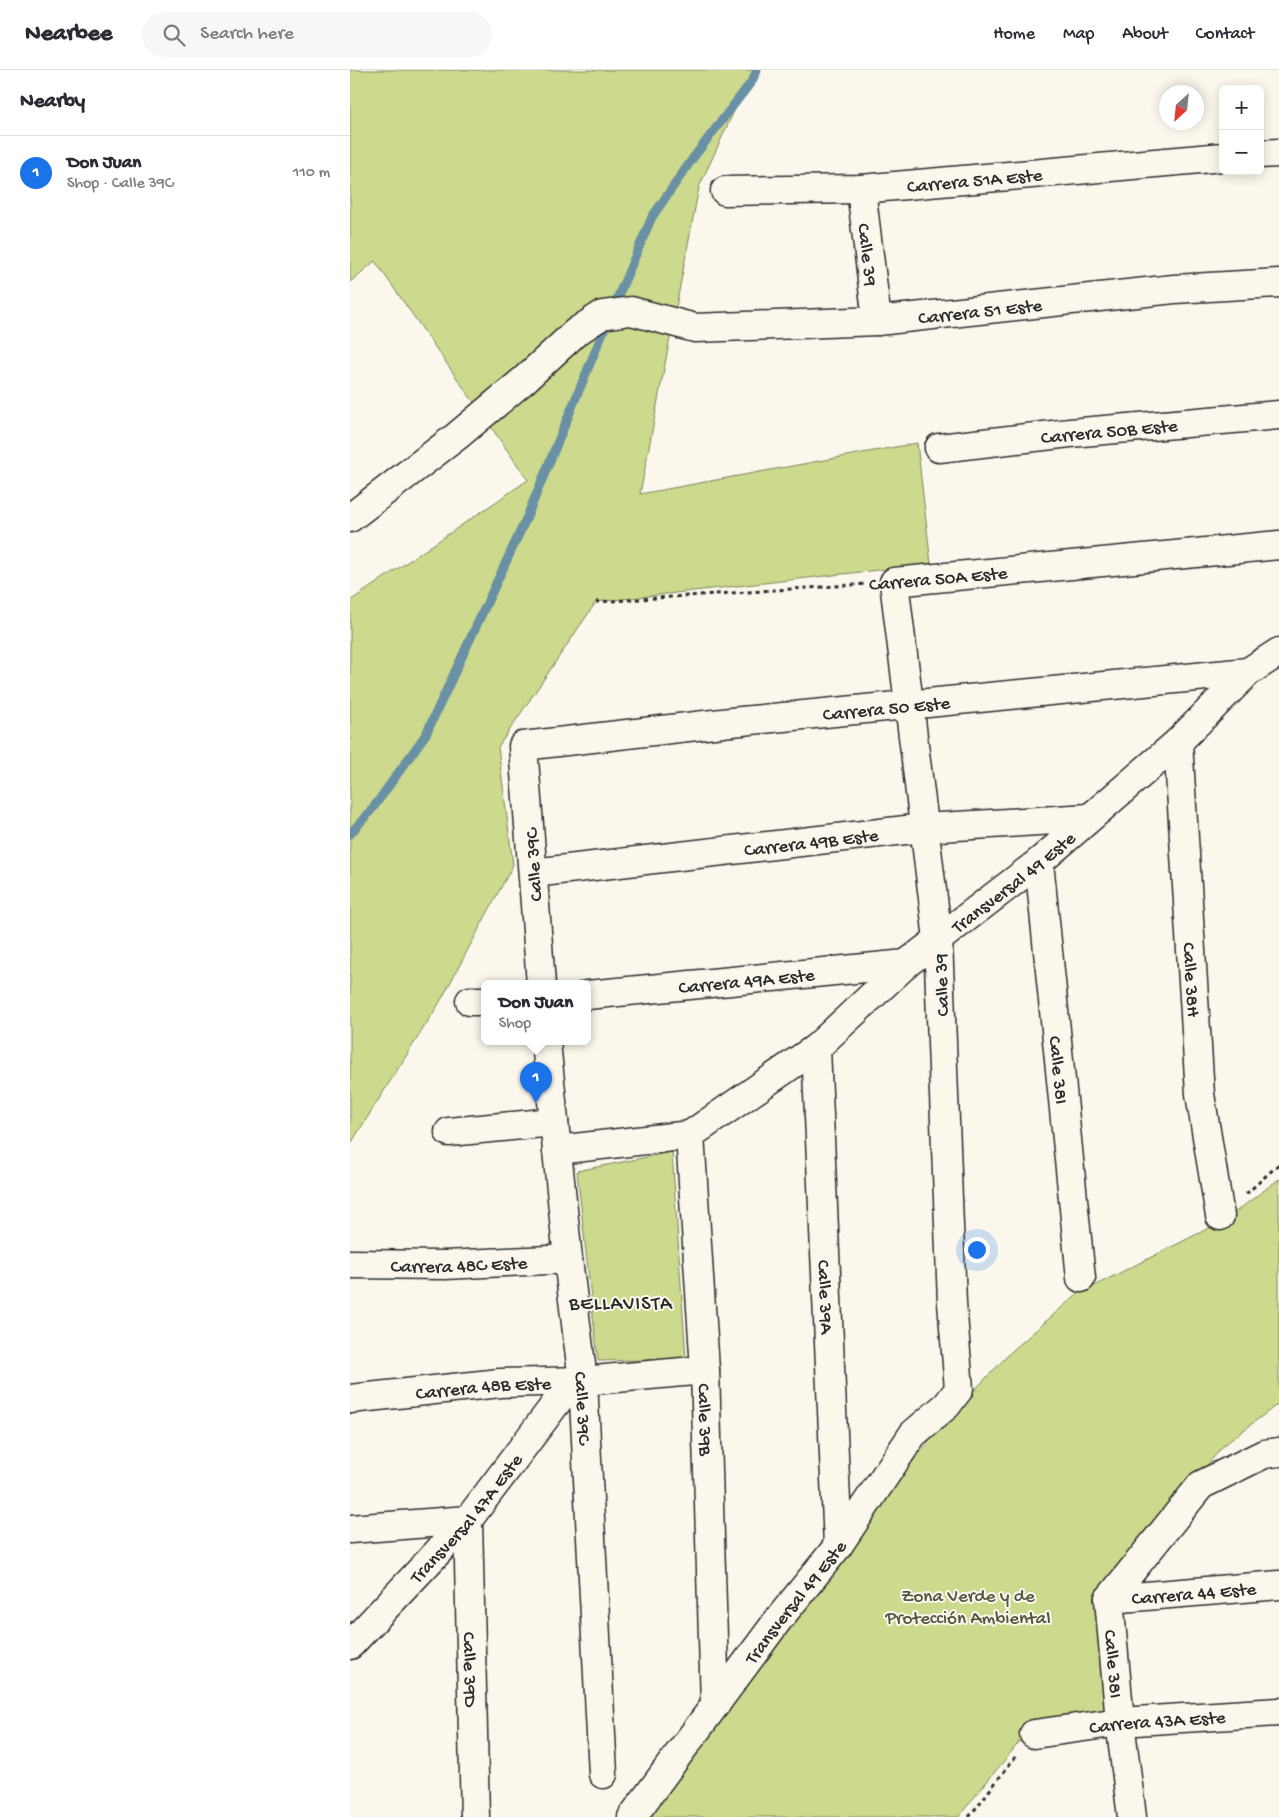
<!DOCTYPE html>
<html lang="en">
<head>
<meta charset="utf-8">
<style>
	body { margin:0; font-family:"Gochi Hand",sans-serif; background:#f7f7f7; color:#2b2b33 }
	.controls { position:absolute; right:15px; top:15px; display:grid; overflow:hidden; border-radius:8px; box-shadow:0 2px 12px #0003 }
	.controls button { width:45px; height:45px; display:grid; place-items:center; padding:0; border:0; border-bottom:1px solid #e1e1e2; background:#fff; color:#2b2b33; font:25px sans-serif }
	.compass { position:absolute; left:809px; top:15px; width:45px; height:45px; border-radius:50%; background:#fff; box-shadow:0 2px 12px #0003; rotate:207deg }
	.you { position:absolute; left:626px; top:1179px; width:18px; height:18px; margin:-12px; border:4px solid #fff; border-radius:50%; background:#1a73e8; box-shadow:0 0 0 8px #1a73e833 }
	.badge { display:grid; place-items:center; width:32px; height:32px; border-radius:50%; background:#1a73e8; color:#fff; font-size:16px; font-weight:700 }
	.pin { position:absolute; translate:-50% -41px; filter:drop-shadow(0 1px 2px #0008) }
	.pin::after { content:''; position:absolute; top:26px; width:18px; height:15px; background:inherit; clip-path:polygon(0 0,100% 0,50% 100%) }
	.popup { position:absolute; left:131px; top:910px; width:110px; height:65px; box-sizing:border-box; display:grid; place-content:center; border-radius:8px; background:#fff; filter:drop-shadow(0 1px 4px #0005); font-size:16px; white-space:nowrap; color:#7c7c81 }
	.popup b { font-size:19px; color:#2b2b33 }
	.popup::after { content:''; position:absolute; left:50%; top:100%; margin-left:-10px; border:10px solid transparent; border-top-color:#fff }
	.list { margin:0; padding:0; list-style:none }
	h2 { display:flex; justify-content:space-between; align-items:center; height:65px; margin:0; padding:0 20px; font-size:21px }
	h2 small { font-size:16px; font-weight:400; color:#7c7c81 }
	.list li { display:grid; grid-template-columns:32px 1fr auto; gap:15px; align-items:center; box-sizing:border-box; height:75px; padding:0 20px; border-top:1px solid #e1e1e2 }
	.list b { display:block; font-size:19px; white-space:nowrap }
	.list p { margin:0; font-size:16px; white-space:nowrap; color:#7c7c81 }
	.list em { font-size:16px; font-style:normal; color:#7c7c81 }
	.icon { flex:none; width:28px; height:28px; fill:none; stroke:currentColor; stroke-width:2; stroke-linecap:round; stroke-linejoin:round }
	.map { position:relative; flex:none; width:929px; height:1747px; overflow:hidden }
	header { display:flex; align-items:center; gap:30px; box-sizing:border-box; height:70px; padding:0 25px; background:#fff; border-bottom:1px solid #e1e1e2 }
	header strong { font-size:24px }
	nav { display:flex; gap:28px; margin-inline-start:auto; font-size:18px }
	.search { width:350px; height:45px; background:#f7f7f7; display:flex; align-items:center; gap:12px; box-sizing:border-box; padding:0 18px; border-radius:28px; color:#7c7c81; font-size:19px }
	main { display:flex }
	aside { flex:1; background:#fff }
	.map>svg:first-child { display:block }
	.green { fill:#cdd98d; stroke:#7c825c }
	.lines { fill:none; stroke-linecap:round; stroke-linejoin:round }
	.stream { stroke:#6990a4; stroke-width:9 }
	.minor-casing { stroke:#2b2b2b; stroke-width:31 }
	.path { stroke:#2b2b2b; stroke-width:3; stroke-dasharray:4 4; stroke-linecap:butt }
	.minor { stroke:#fbf7ec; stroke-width:28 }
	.labels { text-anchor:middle; stroke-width:4; stroke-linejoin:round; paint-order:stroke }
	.street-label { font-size:19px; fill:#2b2b2b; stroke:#fbf7ec }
	.park-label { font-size:19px; fill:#545644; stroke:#fbf7ec }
	.neighbourhood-label { font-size:20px; letter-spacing:1px; fill:#2b2b2b; stroke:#fbf7ec }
</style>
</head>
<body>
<header>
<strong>Nearbee</strong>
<div class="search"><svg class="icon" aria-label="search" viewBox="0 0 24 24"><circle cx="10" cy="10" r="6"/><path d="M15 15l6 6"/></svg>Search here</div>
<nav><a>Home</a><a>Map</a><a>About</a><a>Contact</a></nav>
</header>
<main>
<aside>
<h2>Nearby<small></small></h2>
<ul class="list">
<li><span class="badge">1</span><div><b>Don Juan</b><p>Shop · Calle 39C</p></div><em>110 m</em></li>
</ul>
</aside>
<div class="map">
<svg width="929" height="1747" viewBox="0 0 929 1747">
	<rect width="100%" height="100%" fill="#fbf7ec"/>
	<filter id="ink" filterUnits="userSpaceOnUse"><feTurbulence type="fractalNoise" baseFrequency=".02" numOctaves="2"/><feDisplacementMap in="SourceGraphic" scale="10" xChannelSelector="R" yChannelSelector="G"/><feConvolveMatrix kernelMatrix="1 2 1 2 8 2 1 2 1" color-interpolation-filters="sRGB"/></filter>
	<g filter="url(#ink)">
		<!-- green -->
		<path class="green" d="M0 0H403L349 117 290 424 567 373 581 494 246 532 148 677 163 795 90 932 0 1075V531L178 410 25 191 0 212Z
			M322 1082 336 1289 248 1291 227 1101Z
			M929 1109V1333L873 1376 752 1524 763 1644 684 1654 613 1741 610 1747H291L489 1478 611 1334 662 1281 726 1225 875 1150Z"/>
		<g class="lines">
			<!-- stream -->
			<path class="stream" d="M263 238 302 147 343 88 402 11 407 0
				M0 764 23 738 76 664 176 449 258 250"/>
			<defs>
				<g id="minor">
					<path d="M910 84 929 83"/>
					<path id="s1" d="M511 119 527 251"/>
					<path id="s2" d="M375 121 511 119 873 87"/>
					<path id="s3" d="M589 378 720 363 929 345"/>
					<path id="s4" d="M0 448 107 366 174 310 226 262 252 245 281 241 345 258 527 251 824 219 929 213"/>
					<path id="s5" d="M828 672 850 1024 870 1146"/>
					<path id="s6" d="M689 792 731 1208"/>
					<path id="s7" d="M183 803 573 758 739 748"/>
					<path id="s8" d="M191 914 173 676 381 652 898 602"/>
					<path id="s9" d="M237 925 556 894"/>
					<path d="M120 931H135"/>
					<path id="s10" d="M196 972 218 1189 233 1311 253 1704"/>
					<path id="s11" d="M466 978 488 1476"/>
					<path d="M99 1062 204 1052"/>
					<path id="s12" d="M340 1065 355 1300 365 1635"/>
					<path id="s13" d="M207 1080 340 1065 466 978 556 894 689 792 828 672 898 602 929 582"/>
					<path id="s14" d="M0 1194 95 1195 218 1189"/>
					<path id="s15" d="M0 1329 150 1313 233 1311 355 1300"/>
					<path id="s16" d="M0 1459 118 1450 125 1747"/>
					<path d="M759 1529 851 1415 914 1384 929 1382"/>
					<path id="s17" d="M759 1529 770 1652 782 1747"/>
					<path id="s18" d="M759 1529 929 1515"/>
					<path id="s19" d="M0 1575 118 1450 222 1312"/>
					<path id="s20" d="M684 1664 770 1652 929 1642"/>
					<path id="s21" d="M282 1747 428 1550 488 1476 563 1364 597 1335 609 1319 602 1233 588 869 544 512 929 475"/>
				</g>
			</defs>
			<!-- minor casing -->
			<use href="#minor" class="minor-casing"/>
			<!-- path -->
			<path class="path" d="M246 532 517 514
				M896 1124 929 1094
				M619 1747 666 1686"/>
			<!-- minor -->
			<use href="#minor" class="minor"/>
		</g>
	</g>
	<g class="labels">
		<!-- street labels -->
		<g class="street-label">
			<text dy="7" stroke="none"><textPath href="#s2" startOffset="250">Carrera 51A Este</textPath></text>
			<text dy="7" stroke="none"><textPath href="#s1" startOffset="66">Calle 39</textPath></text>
			<text dy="7" stroke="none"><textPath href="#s4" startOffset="705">Carrera 51 Este</textPath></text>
			<text dy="7" stroke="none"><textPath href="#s3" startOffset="171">Carrera 50B Este</textPath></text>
			<text transform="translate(588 507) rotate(-5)" y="7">Carrera 50A Este</text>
			<text dy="7" stroke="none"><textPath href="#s8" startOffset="604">Carrera 50 Este</textPath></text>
			<text dy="7" stroke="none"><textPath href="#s7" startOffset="280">Carrera 49B Este</textPath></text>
			<text transform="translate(182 795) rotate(-94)" y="7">Calle 39C</text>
			<text dy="7" stroke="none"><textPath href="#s13" startOffset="545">Transversal 49 Este</textPath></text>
			<text dy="7" stroke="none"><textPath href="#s9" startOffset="160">Carrera 49A Este</textPath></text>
			<text dy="7" stroke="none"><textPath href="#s5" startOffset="238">Calle 38H</textPath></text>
			<text transform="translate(590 915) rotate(-92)" y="7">Calle 39</text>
			<text dy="7" stroke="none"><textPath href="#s6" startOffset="209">Calle 38I</textPath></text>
			<text dy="7" stroke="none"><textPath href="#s14" startOffset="109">Carrera 48C Este</textPath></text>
			<text dy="7" stroke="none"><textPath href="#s11" startOffset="249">Calle 39A</textPath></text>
			<text dy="7" stroke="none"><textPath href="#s15" startOffset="134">Carrera 48B Este</textPath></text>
			<text dy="7" stroke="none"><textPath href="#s10" startOffset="368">Calle 39C</textPath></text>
			<text dy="7" stroke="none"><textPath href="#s12" startOffset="285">Calle 39B</textPath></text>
			<text dy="7" stroke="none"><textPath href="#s19" startOffset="172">Transversal 47A Este</textPath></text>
			<text dy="7" stroke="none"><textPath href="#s18" startOffset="85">Carrera 44 Este</textPath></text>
			<text dy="7" stroke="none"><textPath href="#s21" startOffset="270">Transversal 49 Este</textPath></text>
			<text dy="7" stroke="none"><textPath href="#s17" startOffset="65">Calle 38I</textPath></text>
			<text dy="7" stroke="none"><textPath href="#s16" startOffset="268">Calle 39D</textPath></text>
			<text dy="7" stroke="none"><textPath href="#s20" startOffset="124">Carrera 43A Este</textPath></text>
		</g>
		<!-- park labels -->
		<g class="park-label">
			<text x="618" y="1531">Zona Verde y de<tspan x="618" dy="22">Protección Ambiental</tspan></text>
		</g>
		<!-- neighbourhood labels -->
		<g class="neighbourhood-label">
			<text x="271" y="1239">BELLAVISTA</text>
		</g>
	</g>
</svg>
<div class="controls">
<button>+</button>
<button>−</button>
</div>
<svg class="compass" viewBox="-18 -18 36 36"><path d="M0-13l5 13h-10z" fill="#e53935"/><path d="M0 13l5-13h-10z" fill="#7c7c81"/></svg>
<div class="you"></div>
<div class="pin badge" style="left:186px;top:1033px">1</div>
<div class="popup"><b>Don Juan</b>Shop</div>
</div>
</main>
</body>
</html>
